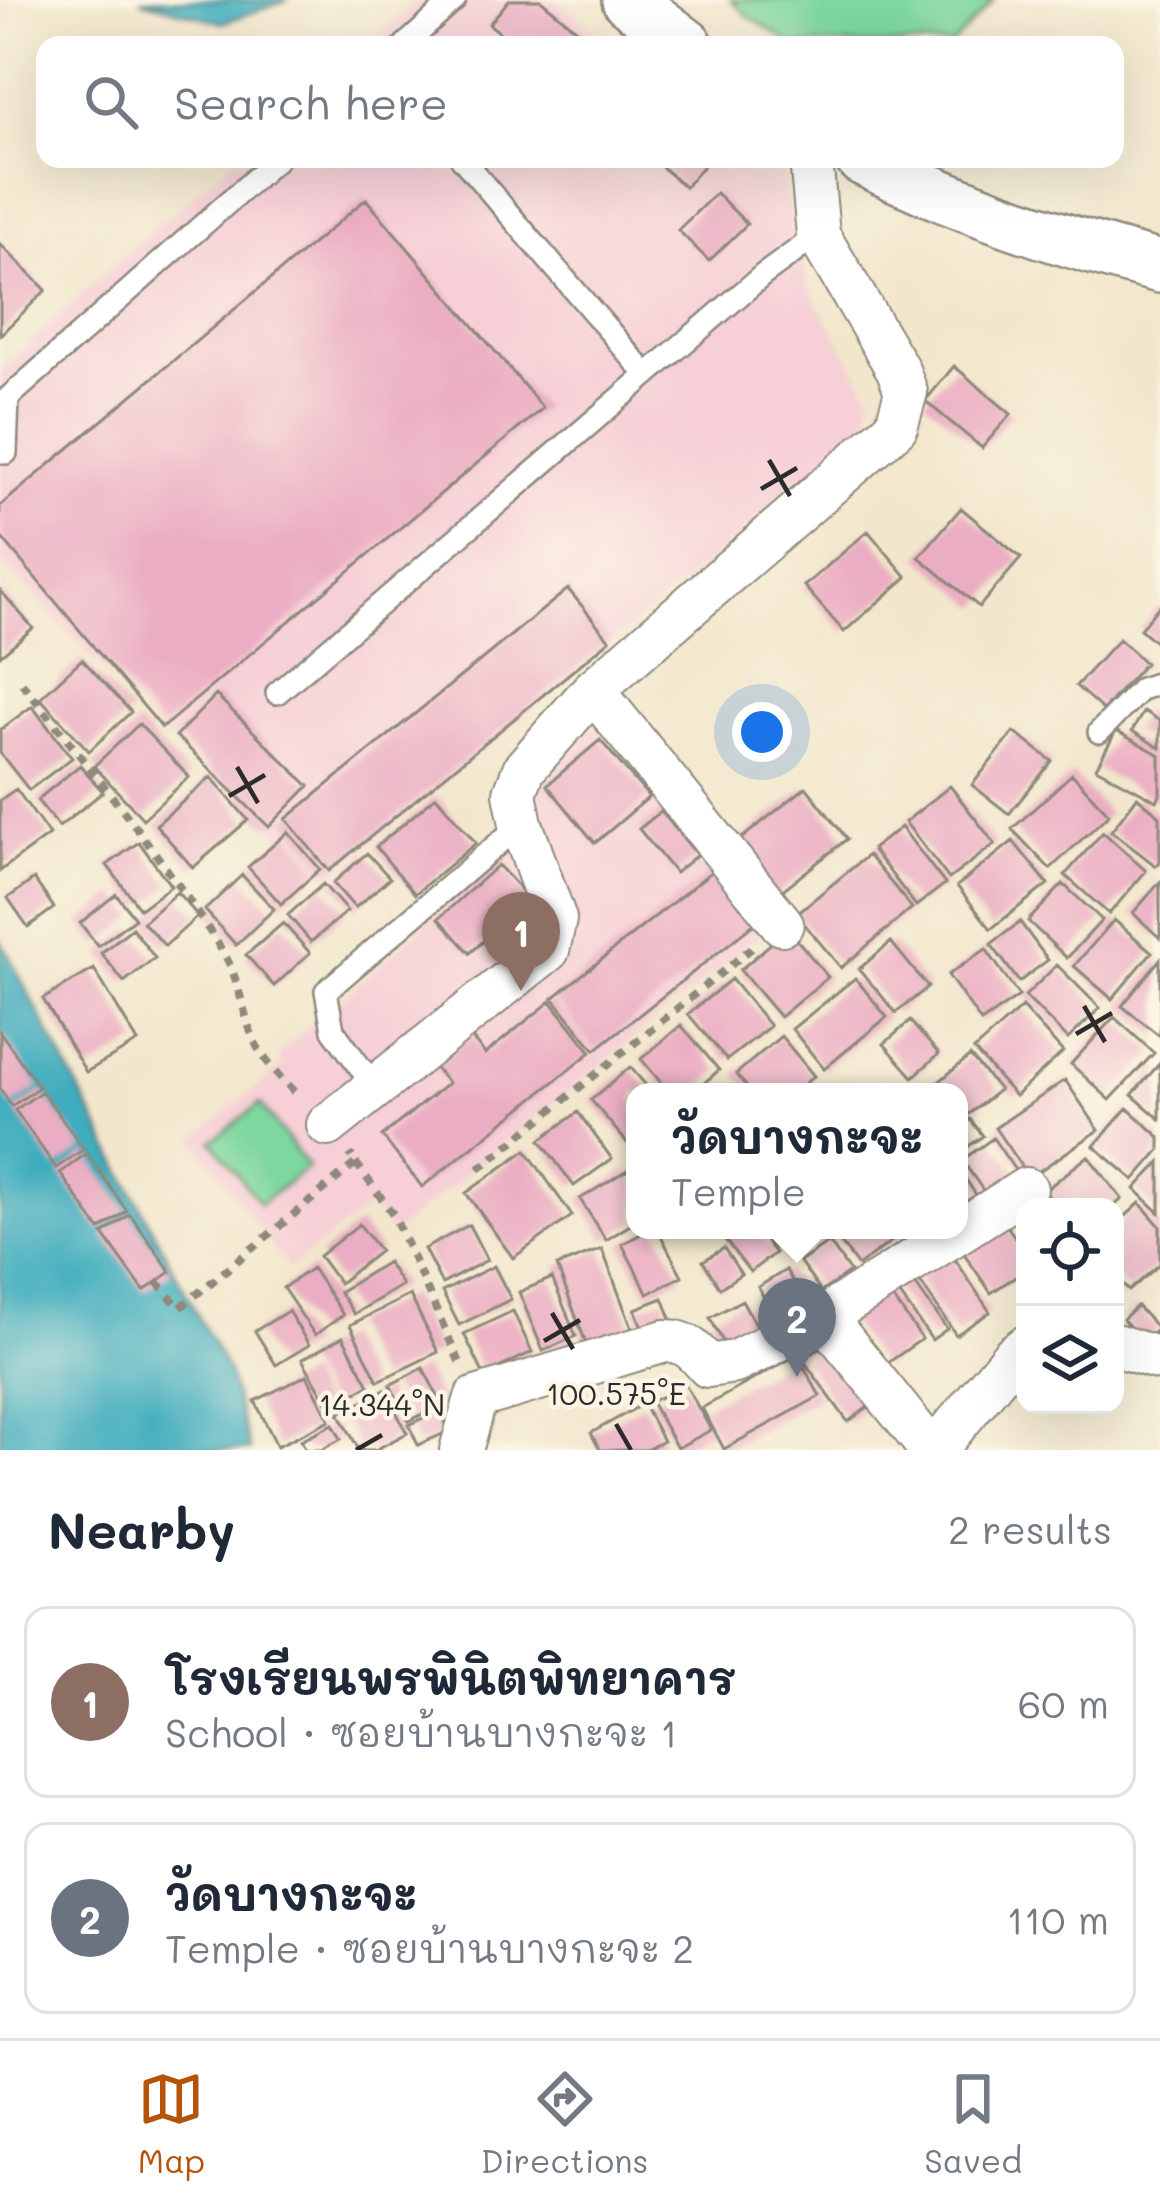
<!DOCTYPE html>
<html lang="en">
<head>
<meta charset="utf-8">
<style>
	body { margin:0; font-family:Mali,"Playpen Sans Thai",sans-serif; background:#f6f6f7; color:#1f2937 }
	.controls { position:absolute; right:36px; bottom:36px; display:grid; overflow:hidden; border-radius:24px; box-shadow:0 12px 48px #0002 }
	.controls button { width:108px; height:108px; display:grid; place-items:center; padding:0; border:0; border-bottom:3px solid #e0e1e3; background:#fff; color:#1f2937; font:60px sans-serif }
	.you { position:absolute; left:762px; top:732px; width:42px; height:42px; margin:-30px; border:9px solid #fff; border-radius:50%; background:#1a73e8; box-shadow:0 0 0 18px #1a73e833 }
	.badge { display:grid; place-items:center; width:78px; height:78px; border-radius:50%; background:#b45309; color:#fff; font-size:39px; font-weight:700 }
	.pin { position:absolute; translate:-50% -99px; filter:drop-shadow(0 3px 6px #0008) }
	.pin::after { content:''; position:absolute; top:63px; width:42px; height:36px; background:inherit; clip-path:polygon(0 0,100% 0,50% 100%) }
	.popup { position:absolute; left:626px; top:1083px; width:342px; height:156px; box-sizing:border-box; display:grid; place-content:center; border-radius:24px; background:#fff; filter:drop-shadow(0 3px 9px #0005); font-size:39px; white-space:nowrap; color:#747a83 }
	.popup b { font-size:45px; color:#1f2937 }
	.popup::after { content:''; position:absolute; left:50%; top:100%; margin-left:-24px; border:24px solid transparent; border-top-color:#fff }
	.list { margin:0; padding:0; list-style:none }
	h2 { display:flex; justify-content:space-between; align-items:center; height:156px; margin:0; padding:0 48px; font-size:51px }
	h2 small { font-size:39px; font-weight:400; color:#747a83 }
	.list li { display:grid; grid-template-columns:78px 1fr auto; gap:36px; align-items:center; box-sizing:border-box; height:192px; margin:0 24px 24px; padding:0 24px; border:3px solid #e0e1e3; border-radius:24px }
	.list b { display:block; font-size:45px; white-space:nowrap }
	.list p { margin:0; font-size:39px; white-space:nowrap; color:#747a83 }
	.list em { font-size:39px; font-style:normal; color:#747a83 }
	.icon { flex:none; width:66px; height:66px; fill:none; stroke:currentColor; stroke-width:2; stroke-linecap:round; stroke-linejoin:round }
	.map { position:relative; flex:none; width:1160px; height:1450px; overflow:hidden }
	.search { position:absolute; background:#fff; box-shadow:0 12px 48px #0002; left:36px; right:36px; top:36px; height:132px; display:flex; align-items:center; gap:30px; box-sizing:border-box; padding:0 42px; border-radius:24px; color:#747a83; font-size:45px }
	.sheet { height:588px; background:#fff }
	nav { display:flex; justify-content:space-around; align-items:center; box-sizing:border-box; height:168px; border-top:3px solid #e0e1e3; background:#fff; font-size:33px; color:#747a83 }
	nav a { display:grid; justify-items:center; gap:6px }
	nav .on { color:#b45309 }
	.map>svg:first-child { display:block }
	.built { fill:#f6cfd7 }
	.green { fill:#7dd79e; stroke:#548164; stroke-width:3 }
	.water { fill:#40adbe; stroke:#366c74; stroke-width:3 }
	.building { fill:#ebadc3 }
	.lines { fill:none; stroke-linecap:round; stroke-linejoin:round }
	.service-casing { stroke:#8e897c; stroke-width:26 }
	.minor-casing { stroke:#8e897c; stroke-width:46 }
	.tertiary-casing { stroke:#8e897c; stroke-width:56 }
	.path { stroke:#8e897c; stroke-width:8; stroke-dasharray:9 9; stroke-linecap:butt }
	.service { stroke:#fff; stroke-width:21 }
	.minor { stroke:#fff; stroke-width:42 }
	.tertiary { stroke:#fff; stroke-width:51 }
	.ticks { fill:none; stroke:#2b2b2b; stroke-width:4.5 }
	.ticks-label { font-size:30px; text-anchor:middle; fill:#2b2b2b; stroke:#fcf5e5; stroke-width:9; stroke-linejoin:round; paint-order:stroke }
</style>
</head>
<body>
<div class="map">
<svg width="1160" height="1450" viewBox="0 0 1160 1450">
	<rect width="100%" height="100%" fill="#fcf5e5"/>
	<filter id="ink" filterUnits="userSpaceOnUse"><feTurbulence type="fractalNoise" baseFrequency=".00833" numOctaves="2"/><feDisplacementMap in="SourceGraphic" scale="24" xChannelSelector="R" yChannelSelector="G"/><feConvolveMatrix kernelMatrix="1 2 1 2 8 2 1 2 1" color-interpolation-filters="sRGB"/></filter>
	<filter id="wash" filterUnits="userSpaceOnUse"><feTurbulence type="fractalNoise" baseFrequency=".004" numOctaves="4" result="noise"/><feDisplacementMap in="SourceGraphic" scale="48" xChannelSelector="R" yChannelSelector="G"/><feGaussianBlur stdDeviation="2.7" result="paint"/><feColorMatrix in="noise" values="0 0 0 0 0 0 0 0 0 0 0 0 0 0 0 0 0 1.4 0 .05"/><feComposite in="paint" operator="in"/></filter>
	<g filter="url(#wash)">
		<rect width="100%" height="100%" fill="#f2e7cc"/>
		<!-- built -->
		<path class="built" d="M417 0H555L614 45H365Z
			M234 159H763L781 173 810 290 872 397 865 430 329 879 158 729 0 560V372L117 261Z
			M591 726 616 738 769 928 392 1234 370 1206 288 1269 194 1139 282 1067 279 1054 534 827 540 788Z"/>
		<!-- green -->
		<path class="green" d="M731 0H994L952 45H793L747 15Z
			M260 1104 308 1167 260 1204 212 1141Z"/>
		<!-- water -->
		<path class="water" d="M140 0H289L223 23Z
			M0 939 228 1373 250 1450H0Z"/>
		<g id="blocks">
			<!-- building -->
			<path class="building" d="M509 0H541L595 45H515L489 24Z
				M652 159H709L685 187Z
				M716 193 747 224 709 261 678 230Z
				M366 199 543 408 162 728 0 536V506Z
				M0 244 46 290 0 335Z
				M954 366 1011 414 982 448 925 401Z
				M961 508 1021 558 979 607 919 557Z
				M868 531 907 577 844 632 804 586Z
				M568 589 610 640 329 871 286 819Z
				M0 590 33 628 0 656Z
				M1160 605V646L1140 629Z
				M1119 639 1145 663 1103 710 1076 686Z
				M82 659 131 712 89 751 40 698Z
				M216 695 309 786 269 827 176 736Z
				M32 706 72 758 29 790 0 753V730Z
				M1144 711 1160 721V748L1132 731Z
				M139 724 189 777 143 819 94 766Z
				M1116 731 1160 755V795L1157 801 1096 768Z
				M1014 732 1052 761 1009 814 972 785Z
				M600 740 649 797 595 843 547 785Z
				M80 765 103 792 59 827 37 800Z
				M1072 774 1109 814 1050 869 1012 829Z
				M211 777 248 820 193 868 156 825Z
				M950 786 995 844 949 879 905 822Z
				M806 787 847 839 774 897 732 846Z
				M16 789 49 835 0 871V800Z
				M436 796 476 843 415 894 376 847Z
				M1137 797 1160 816V862L1156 866 1111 831Z
				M661 811 697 855 675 873 639 829Z
				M901 827 945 884 916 906 872 849Z
				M288 832 320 869 281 904 248 867Z
				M1103 832 1146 871 1109 914 1065 875Z
				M1013 841 1048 884 991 929 957 886Z
				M139 842 171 886 140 909 107 865Z
				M367 853 390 878 355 908 333 883Z
				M868 855 912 908 841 968 796 914Z
				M498 865 530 899 470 953 439 918Z
				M717 867 759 920 595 1050 553 998Z
				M242 875 274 909 236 945 205 910Z
				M34 879 54 908 28 927 8 898Z
				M1160 882V938L1133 913Z
				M323 884 347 911 311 942 288 915Z
				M1063 884 1102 920 1067 958 1028 921Z
				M177 892 198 916 165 946 143 922Z
				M116 894 135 918 98 946 80 923Z
				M1114 920 1152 952 1112 999 1074 966Z
				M1020 922 1048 960 1019 982 991 944Z
				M283 923 310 953 274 986 246 955Z
				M132 928 155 958 124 982 101 953Z
				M788 929 828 977 780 1017 740 970Z
				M891 942 928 987 896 1013 859 969Z
				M986 949 1019 996 981 1022 948 975Z
				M1160 959V1036L1122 1006Z
				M1057 965 1100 1008 1068 1039 1025 996Z
				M94 969 138 1042 86 1072 43 999Z
				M855 978 887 1017 824 1069 792 1029Z
				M731 979 770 1026 727 1060 688 1014Z
				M551 1001 591 1052 422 1187 382 1136 448 1083 434 1067 471 1037 485 1054Z
				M1022 1007 1063 1052 1015 1096 974 1050Z
				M1114 1017 1154 1053 1110 1100 1071 1064Z
				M910 1021 939 1054 913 1077 884 1044Z
				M681 1025 719 1070 694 1092H669L641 1059Z
				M0 1032 39 1087 12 1106 0 1089Z
				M781 1036 814 1076 795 1092H751L736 1074Z
				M970 1056 999 1090 959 1122V1092H933L930 1089Z
				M1160 1063V1119L1132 1095Z
				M630 1067 652 1092H635V1138L628 1144 591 1100Z
				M1065 1080 1099 1130 1029 1178 995 1128Z
				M42 1091 84 1149 56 1168 15 1110Z
				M1127 1108 1160 1137V1150L1134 1180 1094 1146Z
				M578 1112 612 1159 574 1186 540 1140Z
				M970 1119 983 1136 959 1153V1127Z
				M993 1138 1021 1179 990 1200 962 1160Z
				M526 1150 572 1216 513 1258 466 1193Z
				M87 1153 127 1211 100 1230 60 1173Z
				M1088 1156 1122 1199 1113 1207H1058L1044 1191Z
				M1160 1162V1213L1135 1189Z
				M959 1169 982 1204 959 1219Z
				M627 1170 635 1183V1222L606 1240 580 1199Z
				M1140 1203 1160 1226V1264L1129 1291 1115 1275V1226Z
				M130 1214 171 1272 144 1291 103 1234Z
				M1003 1220 1025 1252V1270L991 1293 961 1249Z
				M359 1224 380 1251 339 1283 319 1256Z
				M469 1225 487 1260 442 1284 424 1249Z
				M649 1230H658L682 1276 648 1294 622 1244Z
				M741 1230H757L775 1253 750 1272 726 1241Z
				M767 1230H817L786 1254Z
				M831 1230H907L858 1266Z
				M829 1242 850 1272 821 1292 800 1262Z
				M947 1247 990 1312 956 1335 912 1270Z
				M724 1248 741 1274 720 1288 703 1261Z
				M602 1249 634 1334 589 1351 557 1266Z
				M387 1262 402 1285 354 1314 339 1292Z
				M494 1266 511 1299 459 1325 442 1292Z
				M312 1268 343 1315 315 1335 283 1288Z
				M786 1270 806 1303 777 1320 758 1287Z
				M908 1274 947 1329 932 1340 893 1285Z
				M552 1278 576 1336 543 1351 519 1292Z
				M885 1287 922 1339 882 1367 845 1316Z
				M410 1295 438 1352 378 1381 350 1325Z
				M663 1298 672 1321 644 1332 635 1309Z
				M742 1300 758 1329 726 1347 710 1318Z
				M1137 1306 1158 1329 1143 1342 1123 1319Z
				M288 1311 309 1345 276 1365 255 1331Z
				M513 1311 532 1352 484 1375 464 1334Z
				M343 1337 369 1385 330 1407 302 1359Z
				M826 1343 872 1404 848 1422 803 1360Z
				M797 1355 820 1396 724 1449 702 1408Z
				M423 1368 442 1404 409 1421 390 1385Z
				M307 1375 330 1420 277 1446 255 1401Z
				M685 1384 711 1430 677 1448 651 1402Z
				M385 1390 407 1433 375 1450H359L339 1413Z
				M643 1404 663 1441 646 1450H600L591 1433Z
				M440 1410 449 1431 418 1445 409 1425Z
				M333 1424 341 1439 321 1450H306L301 1440Z"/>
		</g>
	</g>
	<g filter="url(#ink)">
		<use href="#blocks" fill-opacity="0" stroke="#8e897c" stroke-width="3"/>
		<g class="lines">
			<defs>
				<path id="service" d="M405 45 455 0
					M462 159 647 375
					M6 453 8 398 277 159
					M277 693 763 275 818 235
					M1099 732 1141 689 1160 683
					M374 1086 333 1030 326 991 521 824"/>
				<path id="minor" d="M593 690 782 924
					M328 1125 548 950 555 919 521 824 515 793 524 769 593 690 896 427 906 392 898 370 818 235 811 159
					M824 1317 1026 1189
					M1115 1345 1160 1359
					M461 1450 476 1398 665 1341C687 1341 694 1350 708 1366L735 1362 824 1317 931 1450
					M935 1450 1013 1356 1025 1347"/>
				<path id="tertiary" d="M628 0 687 45
					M862 159C957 207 1057 240 1160 267"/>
			</defs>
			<!-- service casing -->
			<use href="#service" class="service-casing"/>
			<!-- minor casing -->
			<use href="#minor" class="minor-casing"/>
			<!-- tertiary casing -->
			<use href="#tertiary" class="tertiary-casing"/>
			<!-- path -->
			<path class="path" d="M22 683C92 771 163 857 223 952 239 978 242 1011 254 1040 263 1061 284 1081 300 1098
				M356 1163 393 1214 460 1363
				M479 1169 753 947
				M157 1282 180 1308 356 1163 350 1154"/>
			<!-- service -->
			<use href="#service" class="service"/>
			<!-- minor -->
			<use href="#minor" class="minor"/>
			<!-- tertiary -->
			<use href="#tertiary" class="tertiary"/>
		</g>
	</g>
	<!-- ticks -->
	<path class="ticks" d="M769 460 790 496M761 489 797 468M237 767 258 803M229 796 265 775M1084 1006 1105 1042M1076 1034 1112 1013M552 1313 573 1349M544 1341 580 1320M616 1424 631 1450M356 1450 382 1435"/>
	<g class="ticks-label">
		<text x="616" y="1405">100.575°E</text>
		<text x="382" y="1416">14.344°N</text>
	</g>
</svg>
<div class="controls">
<button><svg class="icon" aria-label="locate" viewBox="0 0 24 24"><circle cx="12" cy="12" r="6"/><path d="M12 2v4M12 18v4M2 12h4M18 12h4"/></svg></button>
<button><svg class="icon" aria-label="layers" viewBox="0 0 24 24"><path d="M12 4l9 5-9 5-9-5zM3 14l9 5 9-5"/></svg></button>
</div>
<div class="you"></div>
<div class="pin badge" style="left:521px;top:991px;background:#8d6e63">1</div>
<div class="pin badge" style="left:797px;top:1377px;background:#6b7280">2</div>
<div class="popup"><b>วัดบางกะจะ</b>Temple</div>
<div class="search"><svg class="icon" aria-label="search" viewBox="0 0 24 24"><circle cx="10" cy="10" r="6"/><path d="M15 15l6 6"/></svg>Search here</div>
</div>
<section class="sheet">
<h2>Nearby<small>2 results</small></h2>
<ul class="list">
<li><span class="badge" style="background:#8d6e63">1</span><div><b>โรงเรียนพรพินิตพิทยาคาร</b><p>School · ซอยบ้านบางกะจะ 1</p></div><em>60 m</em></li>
<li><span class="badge" style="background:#6b7280">2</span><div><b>วัดบางกะจะ</b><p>Temple · ซอยบ้านบางกะจะ 2</p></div><em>110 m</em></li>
</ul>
</section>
<nav>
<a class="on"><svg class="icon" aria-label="map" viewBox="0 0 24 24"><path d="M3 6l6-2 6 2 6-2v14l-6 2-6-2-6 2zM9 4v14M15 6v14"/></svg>Map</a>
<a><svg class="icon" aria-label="directions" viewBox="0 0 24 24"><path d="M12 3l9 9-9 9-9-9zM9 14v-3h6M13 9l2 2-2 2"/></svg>Directions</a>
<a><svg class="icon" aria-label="saved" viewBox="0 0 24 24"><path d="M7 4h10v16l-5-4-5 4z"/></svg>Saved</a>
</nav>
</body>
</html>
